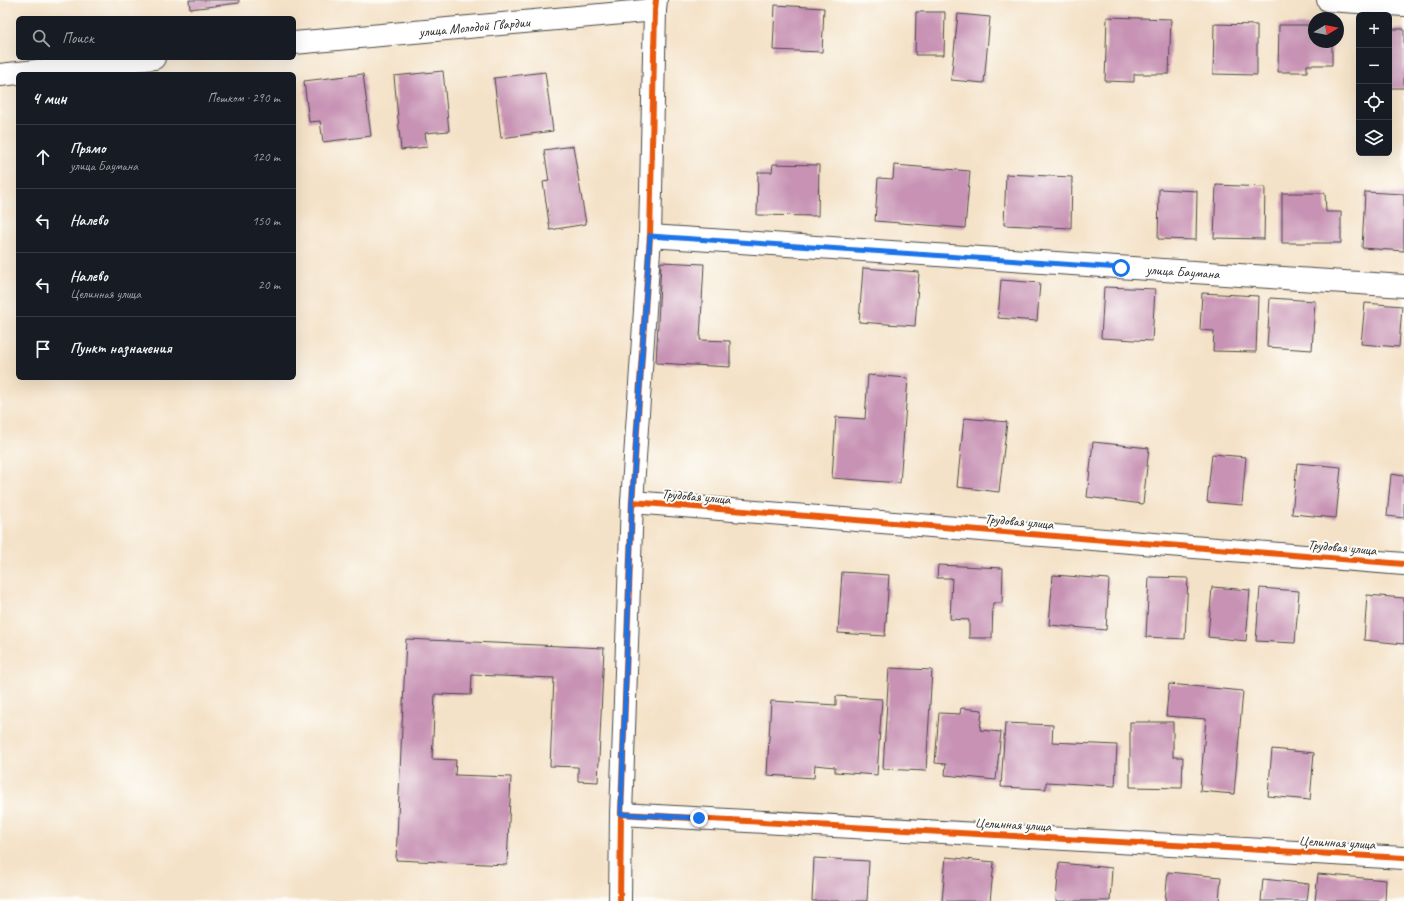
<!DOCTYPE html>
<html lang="ru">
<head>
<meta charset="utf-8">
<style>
	body { margin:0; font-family:Caveat,sans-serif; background:#20242c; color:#f1f3f6 }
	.controls { position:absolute; right:12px; top:12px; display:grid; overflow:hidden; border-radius:6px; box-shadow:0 4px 16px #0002 }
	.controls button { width:36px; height:36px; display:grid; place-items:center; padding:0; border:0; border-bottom:1px solid #363941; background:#171b24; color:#f1f3f6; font:20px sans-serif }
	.compass { position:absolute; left:1308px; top:12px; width:36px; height:36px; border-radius:50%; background:#171b24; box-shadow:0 4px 16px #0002; rotate:80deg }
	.stop { position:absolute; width:12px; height:12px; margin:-9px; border:3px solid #1a73e8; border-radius:50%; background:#fff }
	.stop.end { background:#1a73e8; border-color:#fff; box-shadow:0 1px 4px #0008 }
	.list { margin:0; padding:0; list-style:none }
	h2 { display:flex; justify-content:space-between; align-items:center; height:52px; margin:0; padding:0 16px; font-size:17px }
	h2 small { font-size:13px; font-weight:400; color:#9ea1a6 }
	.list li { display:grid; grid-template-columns:26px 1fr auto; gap:12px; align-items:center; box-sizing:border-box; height:64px; padding:0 16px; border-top:1px solid #363941 }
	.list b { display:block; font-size:15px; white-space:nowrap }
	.list p { margin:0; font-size:13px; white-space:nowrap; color:#9ea1a6 }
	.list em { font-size:13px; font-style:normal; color:#9ea1a6 }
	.icon { flex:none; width:22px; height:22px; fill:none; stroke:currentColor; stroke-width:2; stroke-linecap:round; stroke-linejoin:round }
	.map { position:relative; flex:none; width:1404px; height:901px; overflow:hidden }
	.search { position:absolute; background:#171b24; box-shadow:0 4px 16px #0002; left:16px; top:16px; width:280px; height:44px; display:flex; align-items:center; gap:10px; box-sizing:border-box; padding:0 14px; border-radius:6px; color:#9ea1a6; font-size:15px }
	.panel { position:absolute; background:#171b24; box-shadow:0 4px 16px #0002; left:16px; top:72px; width:280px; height:308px; border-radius:6px }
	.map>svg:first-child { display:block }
	.building { fill:#c792b4 }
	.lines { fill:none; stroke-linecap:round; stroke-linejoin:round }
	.minor-casing { stroke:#494643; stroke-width:24 }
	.minor { stroke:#fff; stroke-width:22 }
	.cycleway-casing { stroke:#fdfcf7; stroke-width:8 }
	.cycleway { stroke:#e8590c; stroke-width:6 }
	.route { stroke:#1a73e8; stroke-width:5 }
	.labels { text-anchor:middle; stroke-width:4; stroke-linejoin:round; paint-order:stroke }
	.street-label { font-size:14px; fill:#2b2b2b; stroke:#fdfcf7 }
</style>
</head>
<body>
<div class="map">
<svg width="1404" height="901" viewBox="0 0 1404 901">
	<rect width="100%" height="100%" fill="#fdfcf7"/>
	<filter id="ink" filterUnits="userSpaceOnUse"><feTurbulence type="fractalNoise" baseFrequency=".025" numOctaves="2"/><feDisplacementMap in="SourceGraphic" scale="8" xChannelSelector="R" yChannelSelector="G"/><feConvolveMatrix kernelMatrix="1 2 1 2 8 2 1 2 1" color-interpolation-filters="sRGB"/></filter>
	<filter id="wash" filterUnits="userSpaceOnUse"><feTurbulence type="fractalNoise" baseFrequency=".012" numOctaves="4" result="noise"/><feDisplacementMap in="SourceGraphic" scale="16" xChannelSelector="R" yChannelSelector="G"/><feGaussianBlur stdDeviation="0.9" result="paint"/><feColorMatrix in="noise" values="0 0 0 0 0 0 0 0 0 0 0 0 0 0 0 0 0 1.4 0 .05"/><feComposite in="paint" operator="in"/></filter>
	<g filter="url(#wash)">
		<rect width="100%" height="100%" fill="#f4e2c8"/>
		<g id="blocks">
			<!-- building -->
			<path class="building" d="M189 0H239V3L190 9Z
				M775 5 824 8 822 52 773 50Z
				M916 12H945L944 55H915Z
				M958 14 990 17 984 83 951 80Z
				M1107 17 1171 19 1169 74H1134V82L1105 81Z
				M1214 24 1257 25V75L1213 74Z
				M1279 25H1314V42H1332V65H1307V72H1278Z
				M1389 29H1404V88H1389Z
				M443 71 449 131 425 133 427 147 401 150 394 76Z
				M545 72 553 131 501 138 494 78Z
				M363 74 371 136 323 142 320 121 309 122 304 81Z
				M573 146 586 224 550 230 543 182 549 181 544 150Z
				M773 164 819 165 818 216 757 215 758 172H772Z
				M894 165 970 171 965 228 875 221 878 178 893 179Z
				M1006 174 1072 177 1071 228 1004 225Z
				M1216 185 1265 187 1264 239 1214 238Z
				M1159 189 1197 191 1196 240 1158 239Z
				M1365 192 1404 194V251L1362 248Z
				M1282 193H1325L1326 212H1341V243H1282Z
				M661 262 704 264 700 340 730 341V367L656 363Z
				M863 268 919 272 915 326 859 322Z
				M1001 280 1040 283 1037 321 998 318Z
				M1104 287 1155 289 1152 341 1101 338Z
				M1202 293 1258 296 1256 352 1213 351 1214 331 1200 330Z
				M1270 298 1315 301 1312 350 1267 347Z
				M1365 303 1402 306 1399 347 1361 344Z
				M868 375 908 378 900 483 832 478 836 417 865 419Z
				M964 418 1007 422 999 492 957 487Z
				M1093 442 1149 448 1143 504 1087 497Z
				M1212 454 1246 457 1242 505 1207 502Z
				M1297 463 1341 467 1336 518 1292 514Z
				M1391 474 1404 476V518L1387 516Z
				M938 565 1003 568 1002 603H993L992 638H969V620L950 619 952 578H937Z
				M842 572 889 575 885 636 838 633Z
				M1053 575 1109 579 1106 630 1049 625Z
				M1149 577 1188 578 1185 639 1146 637Z
				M1212 587 1250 590 1246 641 1208 637Z
				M1260 588 1299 591 1295 643 1256 641Z
				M1367 595 1404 598V644L1364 640Z
				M406 639 604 648 598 782 578 781V767L550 766 554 678 472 675 471 695 435 694 432 759 456 760 455 775 511 777 507 865 396 860Z
				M889 668 932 670 926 771 883 769Z
				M1169 684 1243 691 1234 794 1200 791 1206 719 1166 716Z
				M836 696 882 699 877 775 835 772V767L815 765 814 778 767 775 771 701 836 705Z
				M961 708 982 710 980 730 1001 732 996 780 945 775 946 764 935 763 939 713 960 714Z
				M1130 722H1173V757H1183L1182 788 1130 787Z
				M1005 723 1053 725 1052 742 1117 745 1115 786 1046 782V789L1001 787Z
				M1272 749 1314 753 1310 800 1268 796Z
				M946 857 994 862 990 901H942Z
				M814 858 869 861 867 901H812Z
				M1059 863 1112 868 1110 901H1056Z
				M1168 872 1221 877 1219 901H1165Z
				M1318 874 1386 880 1385 901H1315Z
				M1263 879 1309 884 1307 901H1261Z"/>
		</g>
	</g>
	<g filter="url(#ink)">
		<use href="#blocks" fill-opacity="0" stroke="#494643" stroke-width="1"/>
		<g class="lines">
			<defs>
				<g id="minor">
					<path d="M1328 0 1404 5"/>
					<path id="s1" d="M294 43 655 10"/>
					<path d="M0 75 154 58"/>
					<path id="s2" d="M650 236 1404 286"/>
					<path d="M632 502 1404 564"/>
					<path d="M621 814 1404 858"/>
					<path d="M620 901 621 814 632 502 650 236 655 10 656 0"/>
				</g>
			</defs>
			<!-- minor casing -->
			<use href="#minor" class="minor-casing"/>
			<!-- minor -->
			<use href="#minor" class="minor"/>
			<defs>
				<path id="cycleway" d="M632 502 1404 564
					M621 814 1404 858
					M620 901 621 814 632 502 650 236 655 10 656 0"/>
			</defs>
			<!-- cycleway casing -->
			<use href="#cycleway" class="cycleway-casing"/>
			<!-- cycleway -->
			<use href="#cycleway" class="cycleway"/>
		</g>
	</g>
	<g class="lines" filter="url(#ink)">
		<!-- route -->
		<path class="route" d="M699 818 621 814 632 502 650 236 1121 268"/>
	</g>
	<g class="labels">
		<!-- street labels -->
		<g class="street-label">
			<text dy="5" stroke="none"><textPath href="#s1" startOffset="181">улица Молодой Гвардии</textPath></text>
			<text dy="5" stroke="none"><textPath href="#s2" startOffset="534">улица Баумана</textPath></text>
			<text transform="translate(696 496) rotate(5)" y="5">Трудовая улица</text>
			<text transform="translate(1019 521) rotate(5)" y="5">Трудовая улица</text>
			<text transform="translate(1342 547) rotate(5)" y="5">Трудовая улица</text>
			<text transform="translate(1013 824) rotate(3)" y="5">Целинная улица</text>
			<text transform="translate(1337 842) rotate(3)" y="5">Целинная улица</text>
		</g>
	</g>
</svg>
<div class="controls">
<button>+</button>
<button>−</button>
<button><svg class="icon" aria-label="locate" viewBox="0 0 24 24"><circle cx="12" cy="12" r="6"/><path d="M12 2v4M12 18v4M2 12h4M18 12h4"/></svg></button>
<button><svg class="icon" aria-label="layers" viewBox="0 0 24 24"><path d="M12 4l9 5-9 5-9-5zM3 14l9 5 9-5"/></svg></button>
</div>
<svg class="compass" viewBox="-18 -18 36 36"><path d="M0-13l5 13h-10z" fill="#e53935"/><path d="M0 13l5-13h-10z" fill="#9ea1a6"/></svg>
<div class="stop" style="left:1121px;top:268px"></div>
<div class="stop end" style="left:699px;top:818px"></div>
<div class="search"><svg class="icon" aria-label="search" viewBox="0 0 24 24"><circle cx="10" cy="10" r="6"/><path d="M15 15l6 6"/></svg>Поиск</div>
<section class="panel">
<h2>4 мин<small>Пешком · 290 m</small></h2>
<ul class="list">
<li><svg class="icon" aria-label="ahead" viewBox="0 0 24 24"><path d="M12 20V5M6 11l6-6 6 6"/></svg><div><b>Прямо</b><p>улица Баумана</p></div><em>120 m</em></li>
<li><svg class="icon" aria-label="left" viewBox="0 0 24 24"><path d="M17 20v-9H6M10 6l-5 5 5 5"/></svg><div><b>Налево</b></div><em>150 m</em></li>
<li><svg class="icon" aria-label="left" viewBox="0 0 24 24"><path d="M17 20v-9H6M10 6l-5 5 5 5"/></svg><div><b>Налево</b><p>Целинная улица</p></div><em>20 m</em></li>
<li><svg class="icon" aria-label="arrive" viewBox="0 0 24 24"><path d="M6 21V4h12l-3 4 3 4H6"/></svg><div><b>Пункт назначения</b></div></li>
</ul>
</section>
</div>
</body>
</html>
